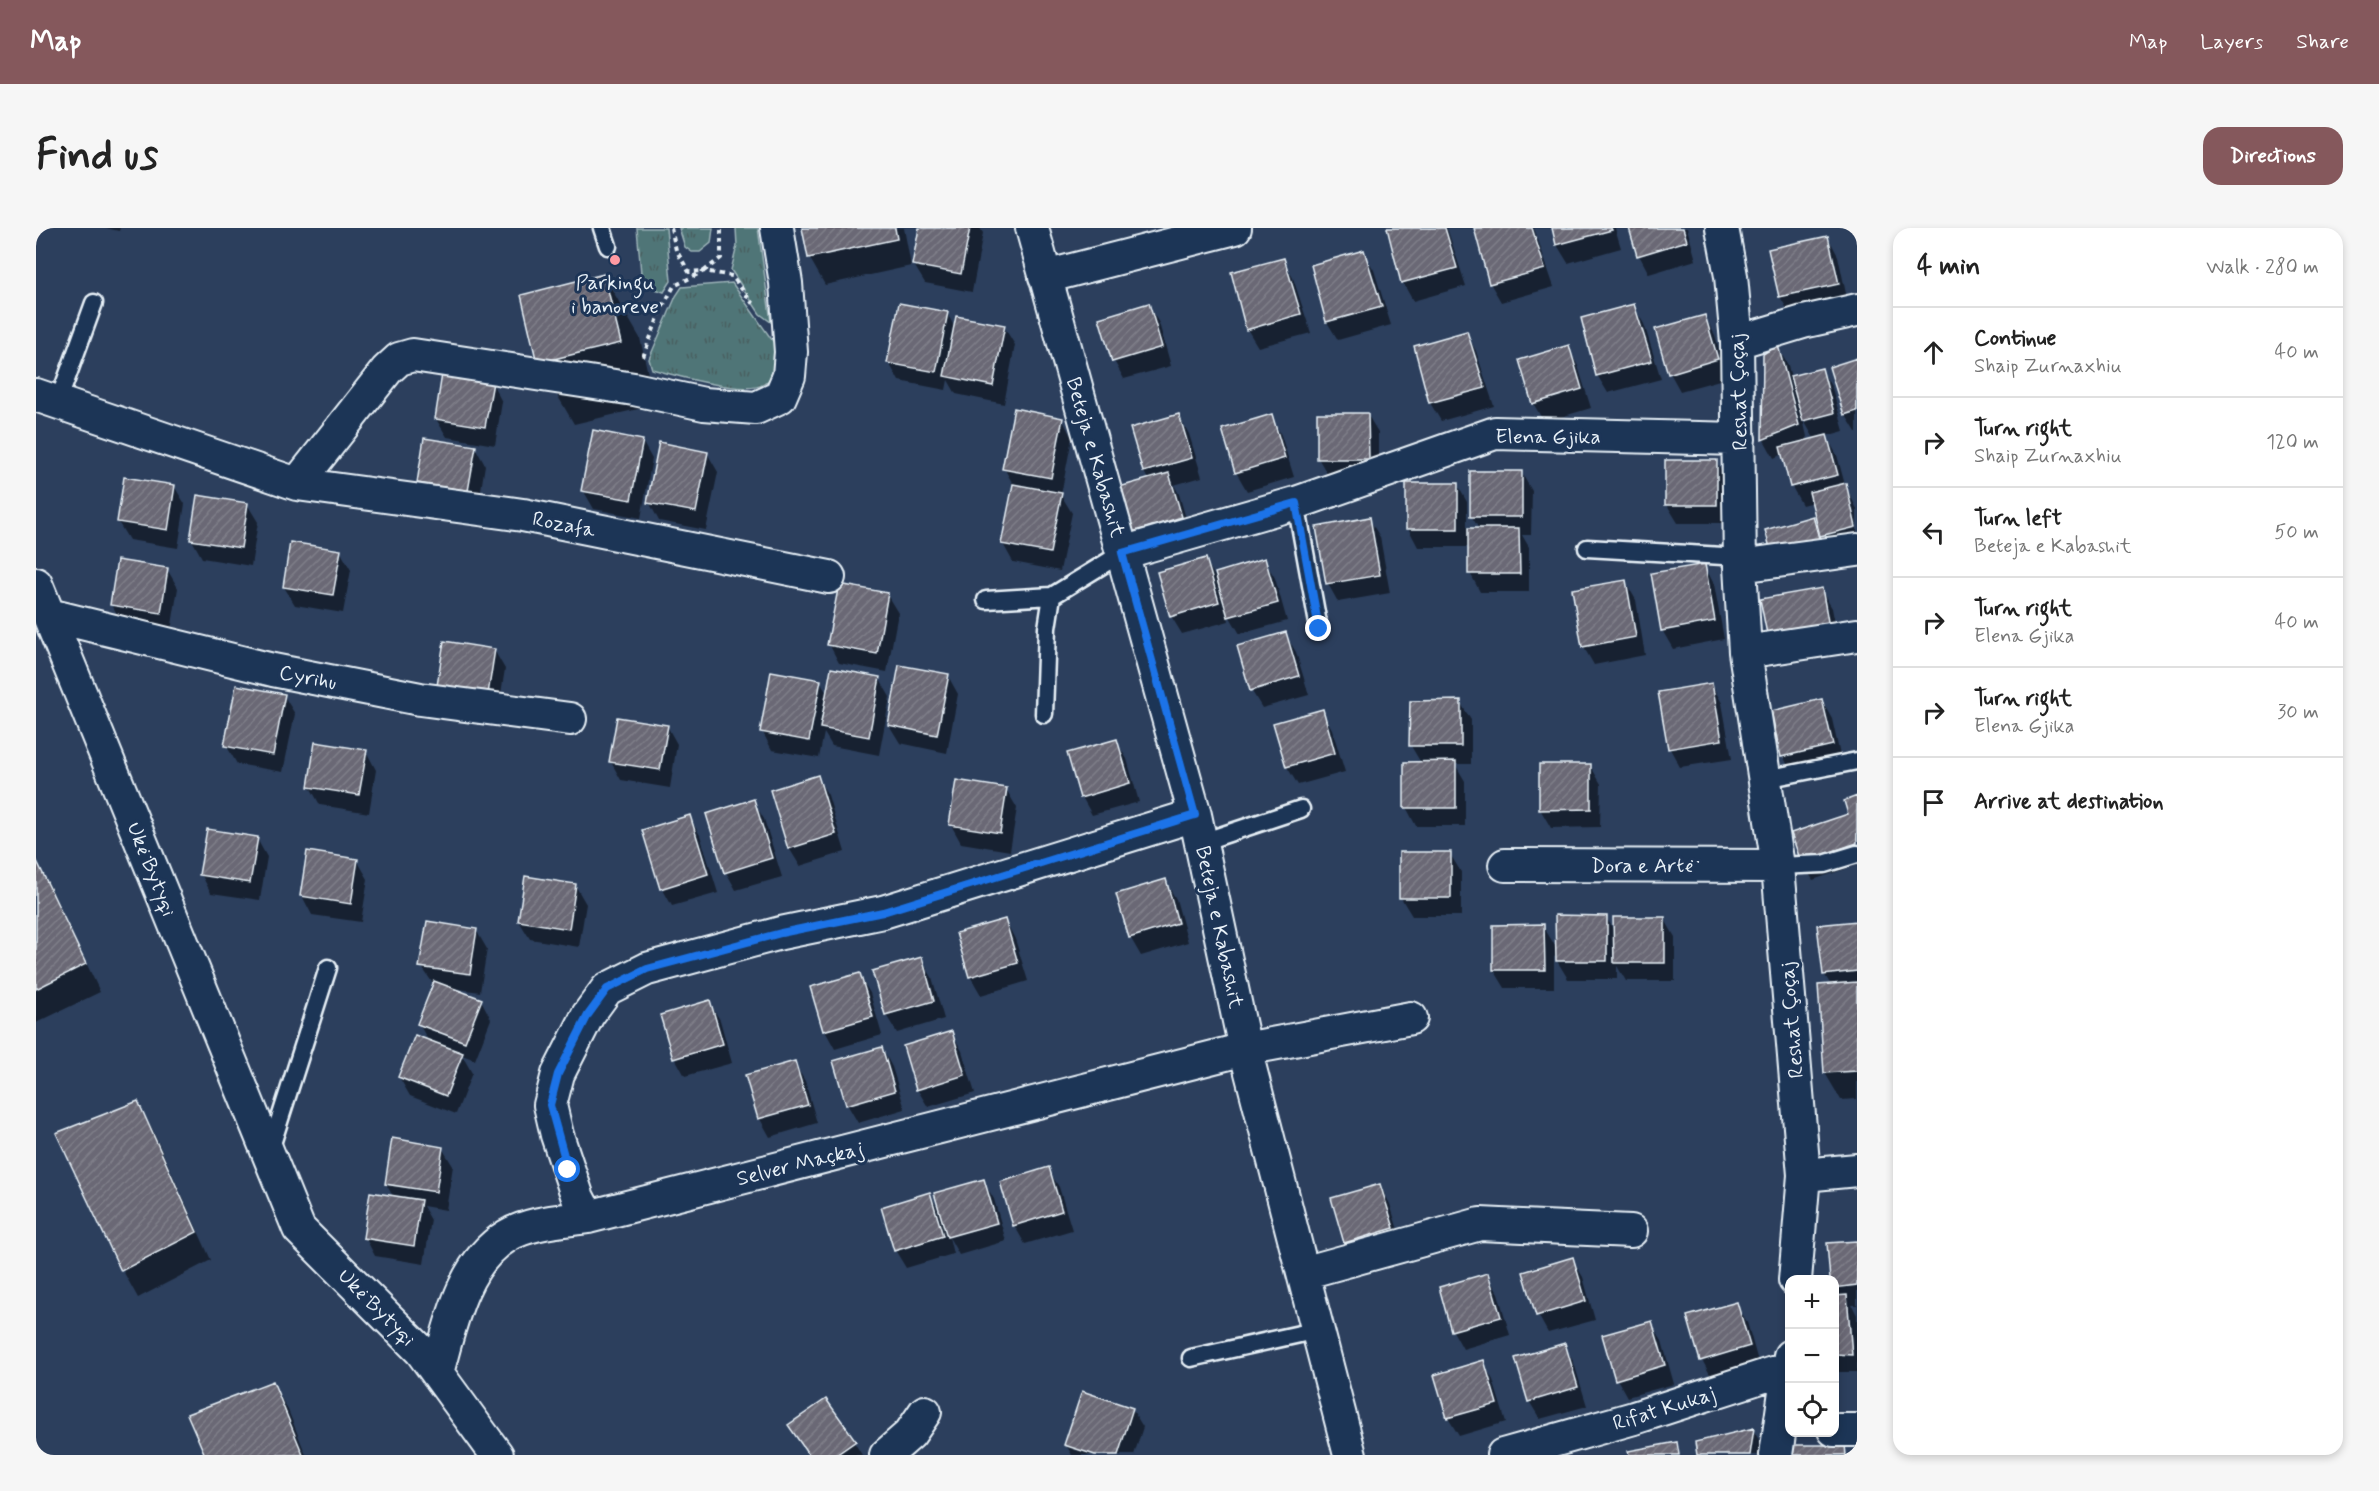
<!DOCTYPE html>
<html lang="en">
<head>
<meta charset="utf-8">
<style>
	body { margin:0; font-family:Mynerve,sans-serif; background:#f6f6f6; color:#222 }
	.controls { position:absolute; right:18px; bottom:18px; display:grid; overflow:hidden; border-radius:12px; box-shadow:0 3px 9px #0003 }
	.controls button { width:54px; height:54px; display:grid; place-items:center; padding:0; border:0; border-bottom:2px solid #e0e0e0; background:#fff; color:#222; font:30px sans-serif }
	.stop { position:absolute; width:18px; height:18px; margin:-14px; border:4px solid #1a73e8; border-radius:50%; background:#fff }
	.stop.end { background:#1a73e8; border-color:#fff; box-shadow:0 2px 6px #0008 }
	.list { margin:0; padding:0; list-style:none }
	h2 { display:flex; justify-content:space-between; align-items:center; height:78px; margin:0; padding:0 24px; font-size:26px }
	h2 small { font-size:20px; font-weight:400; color:#767676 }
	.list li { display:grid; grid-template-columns:39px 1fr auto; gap:18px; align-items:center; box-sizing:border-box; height:90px; padding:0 24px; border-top:2px solid #e0e0e0 }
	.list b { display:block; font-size:22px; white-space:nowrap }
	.list p { margin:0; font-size:20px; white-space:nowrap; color:#767676 }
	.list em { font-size:20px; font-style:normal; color:#767676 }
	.icon { flex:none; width:33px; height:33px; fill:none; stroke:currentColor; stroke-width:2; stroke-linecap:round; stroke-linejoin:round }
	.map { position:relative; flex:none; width:1821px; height:1227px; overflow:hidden; border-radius:18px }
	header { display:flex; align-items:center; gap:36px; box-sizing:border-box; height:84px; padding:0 30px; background:#85585c; color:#fff }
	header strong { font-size:28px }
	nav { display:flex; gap:33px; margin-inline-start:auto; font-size:21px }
	.intro { display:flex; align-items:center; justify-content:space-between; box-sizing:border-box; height:144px; padding:0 36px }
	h1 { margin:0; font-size:42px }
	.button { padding:15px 27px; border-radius:18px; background:#85585c; color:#fff; font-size:21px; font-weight:700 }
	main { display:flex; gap:36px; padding:0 36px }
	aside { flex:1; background:#fff; border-radius:18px; box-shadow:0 3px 9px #0003 }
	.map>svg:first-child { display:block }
	.grass { fill:url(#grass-tufts); stroke:#9cb3b8; stroke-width:1.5 }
	.shadow { fill:#0007; fill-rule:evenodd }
	.building { fill:url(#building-hatch); stroke:#e8f1f8; stroke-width:1.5 }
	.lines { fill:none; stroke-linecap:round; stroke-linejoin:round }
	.service-casing { stroke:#e8f1f8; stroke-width:21 }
	.minor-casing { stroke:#e8f1f8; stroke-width:36 }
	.path { stroke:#e8f1f8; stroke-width:4; stroke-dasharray:4.5 4.5; stroke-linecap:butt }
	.service { stroke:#1d3557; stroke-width:16 }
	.minor { stroke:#1d3557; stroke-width:32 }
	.route { stroke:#1a73e8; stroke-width:8 }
	.poi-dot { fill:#ff9aa2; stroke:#1d3557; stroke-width:2 }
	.labels { text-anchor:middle; stroke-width:6; stroke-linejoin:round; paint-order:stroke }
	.poi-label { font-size:21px; fill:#e8f1f8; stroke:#1d3557 }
	.street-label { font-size:21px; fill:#e8f1f8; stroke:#1d3557 }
</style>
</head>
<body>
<header>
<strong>Map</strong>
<nav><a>Map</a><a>Layers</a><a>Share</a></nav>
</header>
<div class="intro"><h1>Find us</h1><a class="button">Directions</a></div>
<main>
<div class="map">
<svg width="1821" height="1227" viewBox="0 0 1821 1227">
	<defs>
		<pattern id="grass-tufts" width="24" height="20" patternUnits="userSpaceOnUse" patternTransform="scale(1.5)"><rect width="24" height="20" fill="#4f7577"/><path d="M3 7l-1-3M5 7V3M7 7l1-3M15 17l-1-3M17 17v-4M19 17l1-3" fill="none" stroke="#4a5e60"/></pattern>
		<pattern id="building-hatch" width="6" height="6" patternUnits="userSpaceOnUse" patternTransform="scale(1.5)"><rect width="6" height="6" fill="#6a6874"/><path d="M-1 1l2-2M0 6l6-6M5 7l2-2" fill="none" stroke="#7f7e89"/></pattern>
	</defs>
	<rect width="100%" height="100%" fill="#2c3f5d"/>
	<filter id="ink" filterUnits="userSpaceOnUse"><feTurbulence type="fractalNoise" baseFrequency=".0167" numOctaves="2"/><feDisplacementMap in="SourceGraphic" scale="12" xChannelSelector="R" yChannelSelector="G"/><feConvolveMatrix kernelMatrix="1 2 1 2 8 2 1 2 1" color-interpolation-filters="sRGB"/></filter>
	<g filter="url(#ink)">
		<!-- grass -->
		<path class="grass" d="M601 0H630L635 53 628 64 608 57 605 45Z
			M643 0H677L675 15 664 24H656L649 19Z
			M700 0H722L735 94 724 86 695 42 701 18Z
			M696 55 741 119V142C737 146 733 153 728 156 711 168 637 147 616 141L613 131 640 68 646 59Z"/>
		<!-- shadow -->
		<path class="shadow" d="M70 0H84L83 3Z
			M767 0H868L875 38 789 57 773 29Z
			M885 0H944L947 5 936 64 889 55 878 37Z
			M1353 0H1411L1430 58 1377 73 1367 55Z
			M1440 0H1498L1518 59 1465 74 1454 55Z
			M1517 0H1579L1585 20 1532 35 1521 17Z
			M1594 0H1651L1660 32 1613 46 1603 27Z
			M1792 9 1802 28 1812 75 1755 87 1744 69 1734 22Z
			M1327 24 1338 42 1355 97 1302 112 1291 94 1277 38Z
			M1247 31 1257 50 1275 105 1222 119 1211 101Z
			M568 48 604 110 619 177 538 196 502 134Z
			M1112 77 1123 95 1135 138 1088 151 1078 133Z
			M1597 77 1608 96 1625 151 1572 165 1561 147Z
			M911 85 919 100 968 99 979 117 968 176 920 166 912 152 910 162 863 153 853 135Z
			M1669 89 1679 107 1691 150 1644 163 1634 145Z
			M1430 105 1440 123 1458 178 1405 193 1394 175Z
			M1532 119 1542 138 1555 180 1508 194 1497 175Z
			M1741 119 1752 137 1755 150 1785 141 1796 160 1808 203 1790 208 1801 227 1809 257 1821 281V320L1748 345 1776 290 1783 301 1777 274 1766 277 1756 259 1747 226 1738 230 1728 212 1729 127ZM1767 191 1779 212 1772 213Z
			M1821 131V204H1820L1809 186Z
			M456 155 466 174 459 217 411 209 400 191Z
			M1331 186 1342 204V249H1293L1282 230Z
			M1143 188 1153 206 1166 249 1138 257 1143 266 1155 308 1108 322 1098 303 1113 253 1108 244Z
			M1235 188 1245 207 1258 249 1211 263 1200 244Z
			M1026 191 1036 210 1025 267 1036 285 1024 343 977 334 967 316 978 258 968 240Z
			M606 213 616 231 605 290 558 281 547 262Z
			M439 219 449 237 442 281 394 273 383 255Z
			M671 225 682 244 670 302 623 293 613 274Z
			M1631 233H1680L1691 252V295H1642L1631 277Z
			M1485 244 1496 263 1495 307H1486L1493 319V364H1444L1434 345V319H1382L1372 300 1421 256 1431 274V301H1443L1436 289Z
			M138 258 149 276 142 320 93 312 82 294Z
			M211 276 222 294 215 338 166 330 156 312Z
			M1333 291 1344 309 1354 365 1302 374 1292 356 1282 300Z
			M304 323 315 342 307 385 259 377 248 359Z
			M1169 331 1182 354 1228 332 1239 350 1251 393 1204 406 1191 384 1193 393 1146 406 1135 388Z
			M1668 337 1678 356 1688 411 1637 421 1626 402Z
			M131 341 142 360 135 403 86 395 76 377Z
			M1589 353 1600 372 1609 427 1558 437 1547 418Z
			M1785 362 1796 380 1803 417 1744 429Z
			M851 367 862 385 851 444 803 435 793 416Z
			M1249 406 1260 424 1273 467 1226 480 1215 462Z
			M458 422 469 441 462 484 413 476Z
			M912 448 922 466 911 525 864 515 853 497Z
			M843 450 854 469 843 527 796 518 788 505 783 530 736 522 726 503 784 454 792 467Z
			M1676 457 1686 475 1696 531 1644 539 1634 521 1624 466Z
			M248 468 259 486 247 544 201 536 190 517Z
			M1786 473 1796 491 1806 536 1757 547 1747 528Z
			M1424 474 1435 492V536H1419L1429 553V598H1380L1370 579 1385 535 1375 518Z
			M1286 483 1296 501 1309 544 1262 557 1251 539 1239 496Z
			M631 498 641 516 634 560 585 552 575 534Z
			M1080 513 1091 531 1103 574 1056 587 1046 569Z
			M330 523 340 542 333 585 284 577 274 559Z
			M1554 537 1565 556 1564 599 1515 600 1504 581Z
			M781 549 792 567 809 624 764 638 753 620Z
			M970 561 981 580 974 623 925 615 915 597Z
			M1821 570V637L1777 652 1766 634 1814 587Z
			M717 573 728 591 746 649 700 662 690 644Z
			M653 589 664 607 682 665 636 678 626 660Z
			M221 611 231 629 224 672 175 665 165 646Z
			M1365 626H1414L1425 644V688H1376L1365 670Z
			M321 632 332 651 325 694 276 687 266 668Z
			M0 633 12 654 64 764 0 795Z
			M1129 653 1140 671 1152 714 1105 728 1094 709Z
			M539 657 550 676 543 719 494 711 483 693Z
			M1570 689 1579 704 1628 690 1639 709V753H1590L1581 738V751H1532L1518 728V760H1469L1458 742 1507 698 1521 721Z
			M969 692 979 711 992 753 945 767 934 748Z
			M1821 694V871L1805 872 1789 845 1784 758 1795 757 1788 746Z
			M440 702 451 721 444 764 416 760 445 772 455 791 439 832 426 827 436 845 420 886 374 868 363 849 393 814 383 796 398 757 385 738Z
			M885 731 896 749 908 791 861 805 850 787 838 744Z
			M823 747 834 765 846 807 799 821 789 803 776 760Z
			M673 774 684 792 696 835 649 848 639 830Z
			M916 805 926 823 939 865 892 879 881 861Z
			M846 820 856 839 869 881 822 895 811 876Z
			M758 835 769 853 781 895 734 909 724 891 711 848Z
			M102 875 117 903 175 1032 102 1070 87 1043 22 906Z
			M406 920 417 938 410 982 387 978 395 992 388 1036 339 1028 329 1009 358 970 350 956Z
			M1012 941 1023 959 1036 1002 989 1016 978 997Z
			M947 953 958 971 970 1013 923 1027 913 1009 917 1026 870 1040 859 1022 894 966 904 984Z
			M1344 957 1354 976 1367 1018 1320 1032 1309 1014Z
			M1821 1015V1077H1816L1821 1087V1144H1798V1069H1801L1798 1064V1052Z
			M1536 1031 1547 1049 1559 1092 1512 1105 1502 1087Z
			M1451 1047 1462 1065 1474 1107 1427 1121 1417 1103 1404 1060Z
			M1700 1076 1711 1094 1723 1137 1676 1150 1666 1132Z
			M1615 1095 1626 1113 1638 1156 1591 1169 1581 1151Z
			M1528 1117 1538 1135 1551 1178 1504 1191 1493 1173Z
			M1447 1134 1457 1152 1470 1194 1423 1208 1412 1190 1400 1148Z
			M236 1154 252 1182 270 1227H171Z
			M1096 1181 1107 1199 1098 1227H1036L1030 1217Z
			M754 1198 818 1214 826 1227H772Z
			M1717 1202 1728 1220 1727 1227H1663Z"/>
		<!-- building -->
		<path class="building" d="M766 0H859L861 11 772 30Z
			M883 0H934L925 46 876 37Z
			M1351 0H1409L1421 40 1365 55Z
			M1438 0H1496L1509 41 1453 56Z
			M1516 0H1575L1576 2 1520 17Z
			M1593 0H1647L1651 13 1601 28Z
			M1792 8 1803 56 1743 69 1732 21Z
			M1328 22 1346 79 1290 94 1275 37Z
			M1248 30 1265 86 1210 102 1195 44Z
			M568 46 585 115 501 135 485 67Z
			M863 75 912 84 900 144 851 135Z
			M1113 75 1126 119 1076 134 1063 90Z
			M1598 76 1616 133 1560 148 1545 90Z
			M1669 87 1682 131 1632 146 1619 101Z
			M920 88 969 97 957 158 908 148Z
			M1431 103 1449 160 1393 175 1378 118Z
			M1533 117 1546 161 1496 176 1483 132Z
			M1742 117 1763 197 1726 212 1727 126Z
			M1821 130V183L1808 187 1793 139Z
			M1786 140 1798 185 1767 193 1754 148Z
			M406 146 457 154 449 199 399 191Z
			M978 180 1027 190 1015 250 966 241Z
			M1281 185H1332L1333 231H1281Z
			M1143 186 1156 230 1107 244 1094 200Z
			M1236 186 1249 230 1199 245 1186 201Z
			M557 202 607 212 595 272 545 263Z
			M1791 207 1802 247 1754 259 1744 219Z
			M388 210 440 218 432 263 381 255Z
			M623 214 672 224 660 284 611 275Z
			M1629 232H1681V277H1629Z
			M1434 243H1486V289H1434Z
			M1133 245 1146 289 1096 304 1083 259Z
			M88 249 139 257 132 302 81 294Z
			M1370 255H1422V301H1370Z
			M1810 255 1820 299 1784 308 1773 264Z
			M977 256 1026 265 1014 325 965 316Z
			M161 267 212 275 205 320 154 312Z
			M1777 288 1784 314 1736 327 1729 302Z
			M1334 289 1344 347 1290 356 1280 299Z
			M1432 300H1483L1484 346H1432Z
			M254 314 305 322 297 367 247 359Z
			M1170 330 1183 374 1134 389 1121 344Z
			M1229 330 1242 375 1192 389 1179 345Z
			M81 332 132 340 125 385 74 377Z
			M1669 336 1679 393 1625 403 1615 345Z
			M1590 352 1600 409 1546 419 1536 361Z
			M803 356 852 365 841 426 791 417Z
			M1786 360 1793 399 1732 411 1724 371Z
			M1250 404 1263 448 1214 463 1201 418Z
			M408 413 459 421 452 466 401 458Z
			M863 437 913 446 901 507 852 497Z
			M795 440 844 449 833 509 784 500Z
			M735 443 785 452 773 513 724 504Z
			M1676 455 1686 512 1632 521 1622 464Z
			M200 457 249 466 237 527 188 518Z
			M1786 471 1797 517 1745 529 1735 483Z
			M1425 472V518H1373L1374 473Z
			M1287 481 1299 525 1250 539 1237 495Z
			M581 489 632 497 624 542 573 534Z
			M1081 511 1094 555 1044 570 1031 525Z
			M279 514 331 522 323 567 272 559Z
			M1420 533V580H1368V534Z
			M1503 536H1555V581L1503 582Z
			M782 547 800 606 752 621 734 562Z
			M920 552 971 560 964 605 913 597Z
			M1821 568V615L1765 634 1755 605 1812 586 1808 573Z
			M718 571 736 630 688 645 670 586Z
			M654 587 672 646 624 661 606 602Z
			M171 601 222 609 214 655 163 647Z
			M271 623 322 631 315 676 264 668Z
			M1363 624H1415V670H1363Z
			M0 631 50 736 0 761Z
			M489 648 540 656 533 701 482 693Z
			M1130 651 1142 695 1093 710 1080 666Z
			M1519 687 1571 688V733H1520Z
			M1577 689H1629V735H1578Z
			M969 691 982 735 933 749 920 705Z
			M391 693 441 701 434 746 383 739Z
			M1821 693V743L1787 747 1781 697Z
			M1508 696 1509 742H1457V697Z
			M886 729 898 773 849 787 836 743Z
			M824 745 837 789 787 803 774 759Z
			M398 753 446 771 429 814 381 796Z
			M1821 754V843L1788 845 1782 757Z
			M674 772 687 816 637 831 624 787Z
			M916 803 929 847 880 862 867 818Z
			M379 807 427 825 410 868 362 849Z
			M846 819 859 863 810 877 797 833Z
			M759 833 772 877 722 891 709 847Z
			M102 873 161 1004 85 1043 20 905Z
			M356 910 407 919 400 964 349 956Z
			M1013 939 1026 983 977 998 964 954Z
			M948 951 961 995 911 1009 898 965Z
			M1344 956 1358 1000 1308 1015 1295 970Z
			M334 964 385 972 378 1018 327 1010Z
			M894 964 907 1008 858 1023 845 979Z
			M1821 1013V1057L1798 1060V1052H1794L1791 1015Z
			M1537 1029 1550 1073 1500 1088 1487 1044Z
			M1452 1045 1465 1089 1415 1103 1403 1059Z
			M1811 1067 1816 1127 1798 1126V1068Z
			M1701 1074 1714 1118 1664 1133 1651 1088Z
			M1616 1093 1629 1137 1579 1152 1566 1107Z
			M1529 1115 1542 1159 1492 1174 1479 1130Z
			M1448 1132 1461 1176 1411 1190 1398 1147Z
			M237 1153 267 1227H169L151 1186Z
			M1046 1163 1097 1180 1082 1227H1059L1028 1217Z
			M790 1171 820 1213 800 1227H773L752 1197Z
			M1718 1200 1714 1227H1661L1659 1214Z
			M1641 1214 1643 1227H1593L1592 1223Z
			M1755 1217H1809L1810 1227H1755Z"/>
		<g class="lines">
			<defs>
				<path id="service" d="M566 0 572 18
					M22 174 58 75
					M1260 275 1283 401
					M1551 320 1704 329
					M950 372 1016 368
					M1008 486 1011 400 1016 368 1086 325
					M1729 551 1821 533
					M1166 614 1265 581
					M1742 638 1788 636 1821 626
					M234 922 292 740
					M1155 1130 1282 1102"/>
				<path id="minor" d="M996 0 1159 587 1209 821 1314 1227
					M1686 0 1695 48 1701 114 1704 338 1709 424 1742 638 1768 947 1759 1052
					M1009 49 1199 0
					M1701 114 1767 94 1821 82
					M0 167 261 256 487 287 793 349
					M261 256 351 142 363 131 377 127 598 161 668 176 720 180 744 169 753 148 755 124 750 55 741 0
					M1086 325 1260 275 1459 205 1703 211
					M1704 338 1821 322
					M0 356 263 1001 385 1123 461 1227
					M13 387 237 442 384 471 534 491
					M1709 424 1821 407
					M1469 637 1742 638
					M1768 947 1821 942
					M552 989 542 970 521 907 514 877 522 846 552 787 571 761 611 741 745 705 847 684 1159 587
					M1267 1045 1444 996 1595 1003
					M401 1145C414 1098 426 1035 471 1008 494 994 525 993 552 989L1209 821 1375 790
					M1798 1202H1821
					M850 1227 874 1206 889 1184
					M1467 1227 1598 1190 1753 1140
					M1740 1227 1754 1128"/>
			</defs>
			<!-- service casing -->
			<use href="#service" class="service-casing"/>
			<!-- minor casing -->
			<use href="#minor" class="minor-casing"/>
			<!-- path -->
			<path class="path" d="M635 0 640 22 653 44 668 43 685 30V0
				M607 129 625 82 638 58 668 43 696 48 717 76"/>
			<!-- service -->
			<use href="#service" class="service"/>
			<!-- minor -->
			<use href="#minor" class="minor"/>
		</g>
	</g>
	<g class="lines" filter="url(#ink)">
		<!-- route -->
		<path class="route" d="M532 942 514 877 522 846 552 787 571 761 611 741 745 705 847 684 1159 587 1086 325 1260 275 1283 401"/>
	</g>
	<!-- markers -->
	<circle class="poi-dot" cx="579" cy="32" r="6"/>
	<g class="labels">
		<!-- poi labels -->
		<g class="poi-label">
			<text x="579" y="61">Parkingu<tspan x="579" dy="24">i banoreve</tspan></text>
		</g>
		<!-- street labels -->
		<g class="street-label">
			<text transform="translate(1702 164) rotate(-92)" y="7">Reshat Çoçaj</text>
			<text x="1512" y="215">Elena Gjika</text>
			<text transform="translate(1060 229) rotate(74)" y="7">Beteja e Kabashit</text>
			<text transform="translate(528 296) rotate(11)" y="7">Rozafa</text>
			<text transform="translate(272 449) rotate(11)" y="7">Cyrihu</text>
			<text x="1606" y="644">Dora e Artë</text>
			<text transform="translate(116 641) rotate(68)" y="7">Ukë Bytyqi</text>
			<text transform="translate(1184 699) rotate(78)" y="7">Beteja e Kabashit</text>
			<text transform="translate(1755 792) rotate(-95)" y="7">Reshat Çoçaj</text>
			<text transform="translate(764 935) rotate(-14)" y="7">Selver Maçkaj</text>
			<text transform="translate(341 1079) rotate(45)" y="7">Ukë Bytyqi</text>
			<text transform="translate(1628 1180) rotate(-17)" y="7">Rifat Kukaj</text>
		</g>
	</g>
</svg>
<div class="controls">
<button>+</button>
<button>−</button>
<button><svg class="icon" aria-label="locate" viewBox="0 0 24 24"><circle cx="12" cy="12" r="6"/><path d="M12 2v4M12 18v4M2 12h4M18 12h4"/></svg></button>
</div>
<div class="stop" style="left:532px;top:942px"></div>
<div class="stop end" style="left:1283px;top:401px"></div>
</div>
<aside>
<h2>4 min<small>Walk · 280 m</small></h2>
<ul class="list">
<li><svg class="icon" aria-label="ahead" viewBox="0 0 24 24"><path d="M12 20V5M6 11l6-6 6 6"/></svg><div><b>Continue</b><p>Shaip Zurnaxhiu</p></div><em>40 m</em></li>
<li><svg class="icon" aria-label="right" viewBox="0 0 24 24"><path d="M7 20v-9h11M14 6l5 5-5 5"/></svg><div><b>Turn right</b><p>Shaip Zurnaxhiu</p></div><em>120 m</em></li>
<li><svg class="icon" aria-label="left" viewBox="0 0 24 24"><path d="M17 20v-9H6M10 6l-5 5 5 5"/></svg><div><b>Turn left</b><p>Beteja e Kabashit</p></div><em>50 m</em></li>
<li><svg class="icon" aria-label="right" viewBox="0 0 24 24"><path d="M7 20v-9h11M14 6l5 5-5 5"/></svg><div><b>Turn right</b><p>Elena Gjika</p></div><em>40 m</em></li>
<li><svg class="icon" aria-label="right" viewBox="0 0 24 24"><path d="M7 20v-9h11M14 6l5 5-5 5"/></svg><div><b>Turn right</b><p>Elena Gjika</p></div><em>30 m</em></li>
<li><svg class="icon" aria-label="arrive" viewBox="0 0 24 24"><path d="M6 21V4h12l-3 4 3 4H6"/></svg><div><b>Arrive at destination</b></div></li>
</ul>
</aside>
</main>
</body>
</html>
